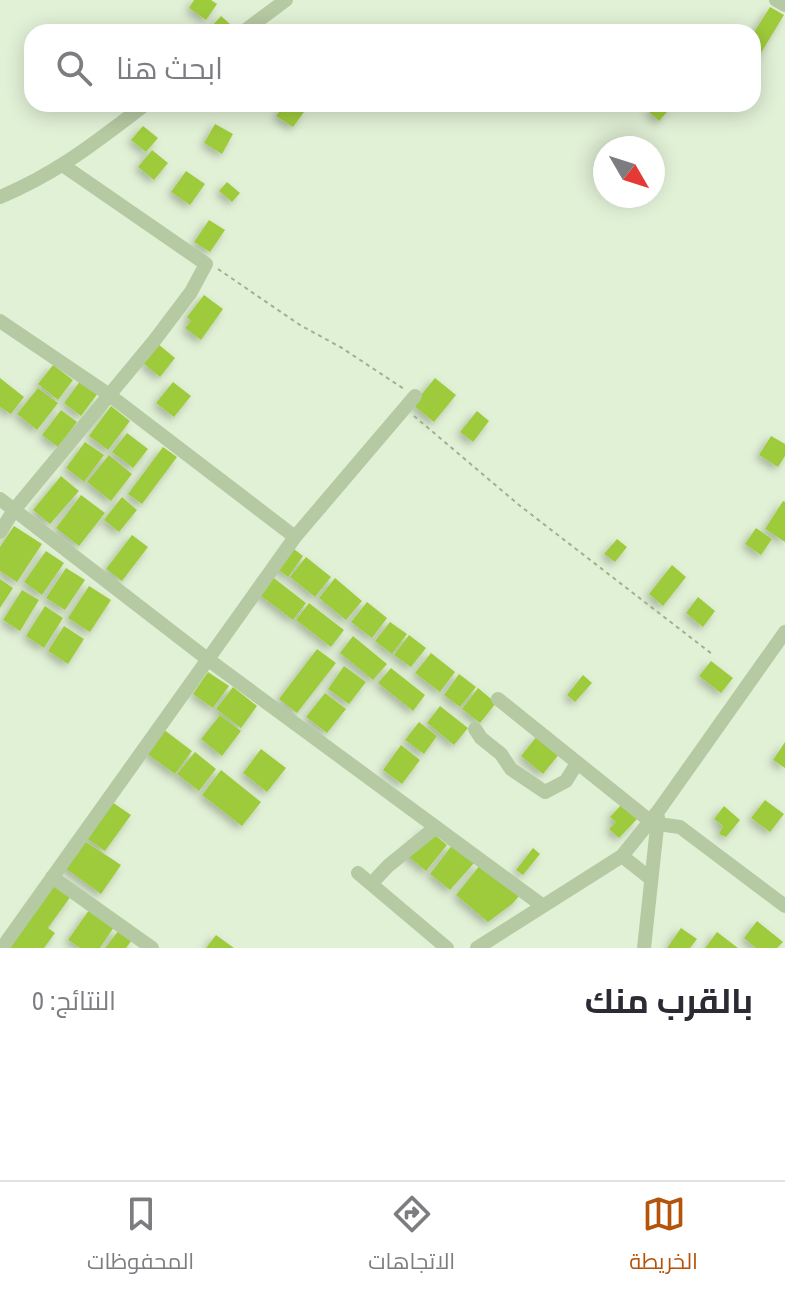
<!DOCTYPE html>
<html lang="ar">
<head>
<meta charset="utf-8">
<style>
	body { margin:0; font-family:"Archivo Narrow",Cairo,sans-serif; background:#f2f2f3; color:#2b2b33; direction:rtl }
	.compass { position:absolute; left:593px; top:136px; width:72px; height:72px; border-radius:50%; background:#fff; box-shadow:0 4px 20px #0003; rotate:129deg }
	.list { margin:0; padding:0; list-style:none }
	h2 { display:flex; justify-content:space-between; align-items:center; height:104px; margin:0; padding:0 32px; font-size:34px }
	h2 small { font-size:26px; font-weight:400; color:#7c7c81 }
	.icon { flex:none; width:44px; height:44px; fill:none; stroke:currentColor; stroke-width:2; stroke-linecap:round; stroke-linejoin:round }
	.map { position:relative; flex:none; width:785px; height:948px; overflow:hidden; direction:ltr }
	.search { position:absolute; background:#fff; box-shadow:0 4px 20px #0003; left:24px; right:24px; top:24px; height:88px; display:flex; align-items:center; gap:20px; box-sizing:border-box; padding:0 28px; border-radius:24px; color:#7c7c81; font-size:30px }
	.sheet { height:232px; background:#fff }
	nav { display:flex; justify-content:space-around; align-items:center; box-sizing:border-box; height:112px; border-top:2px solid #e1e1e2; background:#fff; font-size:22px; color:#7c7c81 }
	nav a { display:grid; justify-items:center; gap:4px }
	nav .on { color:#b45309 }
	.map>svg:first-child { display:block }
	.building { fill:#9ecb3b; filter:url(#shadow) }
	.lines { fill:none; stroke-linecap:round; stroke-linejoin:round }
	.path { stroke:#9fb28a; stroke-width:2; stroke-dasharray:4 4; stroke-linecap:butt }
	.minor { stroke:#b5c9a2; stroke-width:14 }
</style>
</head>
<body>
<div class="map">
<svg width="785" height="948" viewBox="0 0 785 948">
	<defs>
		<filter id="shadow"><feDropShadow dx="-3.5" dy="3.5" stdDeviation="4" flood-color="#0004"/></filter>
	</defs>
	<rect width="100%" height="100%" fill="#e1f1d6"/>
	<!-- building -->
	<path class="building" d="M194 0H211L217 4 206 20 189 8Z
		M770 7 784 15 753 66V34Z
		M221 16 231 25 224 32H219L212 26Z
		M285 104H292L304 112 293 127 276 116Z
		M656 104 664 108 674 104 659 121 649 112Z
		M215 124 233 134 222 154 204 143Z
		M143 126 158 138 146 152 131 140Z
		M152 150 168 163 154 180 138 167Z
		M186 171 205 184 190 205 171 192Z
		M227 182 240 193 232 202 219 191Z
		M209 220 225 230 210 252 194 242Z
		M204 295 223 309 201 340 185 328 191 321 187 317Z
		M158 344 175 358 160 377 143 363Z
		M53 365 73 380 58 400 38 384Z
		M0 378 24 397 11 414 0 407Z
		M435 378 456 395 434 422 413 405Z
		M81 380 98 393 81 416 64 403Z
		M173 382 191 396 174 417 156 403Z
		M38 388 58 403 37 430 17 414Z
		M111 406 130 421 108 450 89 436Z
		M61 410 77 422 58 447 42 435Z
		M477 411 489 421 473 442 460 432Z
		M127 433 148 449 133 468 112 452Z
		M771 436 785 444V456L778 467 759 455Z
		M85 442 104 455 84 482 66 468Z
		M163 447 177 457 142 504 128 494Z
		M109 455 132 474 111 501 87 482Z
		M61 476 79 491 50 524 33 510Z
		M81 495 105 513 79 546 56 528Z
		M122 497 137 510 119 532 104 520Z
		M783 501 785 502V542L765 529Z
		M14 526 42 544 17 582 0 571V547Z
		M756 528 772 539 761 555 745 544Z
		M132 535 148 547 122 581 106 569Z
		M617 539 627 547 615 562 604 554Z
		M290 546 303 556 288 577 275 567Z
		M46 551 64 563 42 595 24 582Z
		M306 557 331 577 315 597 290 577Z
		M672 565 686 577 663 606 649 594Z
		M66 568 85 580 65 610 46 598Z
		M270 575 306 603 293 620 257 593Z
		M335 578 362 601 346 620 319 598Z
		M0 579 13 588 0 608Z
		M89 586 111 600 90 632 68 618Z
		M22 590 39 600 20 631 3 620Z
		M698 597 715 611 703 627 686 613Z
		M367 602 387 618 372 638 351 622Z
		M309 603 344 630 331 647 296 620Z
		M45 606 63 618 44 648 26 636Z
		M390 622 407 634 392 654 375 641Z
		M64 626 84 639 68 664 48 651Z
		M409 635 426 648 411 667 394 655Z
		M353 636 387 664 373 680 340 653Z
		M317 649 336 663 297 713 279 699Z
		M431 653 455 672 440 692 415 673Z
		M711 661 733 678 721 693 699 676Z
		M344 666 366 682 349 704 328 689Z
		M391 668 425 695 413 711 378 683Z
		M208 672 229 686 213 708 193 694Z
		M459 674 476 687 460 707 444 695Z
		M583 675 592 683 575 702 567 695Z
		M233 687 257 706 241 728 216 709Z
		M478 688 496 703 480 723 462 709Z
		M325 693 346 709 327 733 306 717Z
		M440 706 468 728 454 745 427 723Z
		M220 715 241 731 222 756 201 739Z
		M419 722 437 736 424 754 405 740Z
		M163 729 192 751 175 774 146 753Z
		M538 735 560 753 543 774 521 756Z
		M785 742V768L773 760Z
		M401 745 420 760 402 784 383 770Z
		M261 749 286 768 267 792 243 773Z
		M195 752 216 769 199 791 177 774Z
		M221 770 261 802 242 826 202 795Z
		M765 800 784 814 770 832 751 818Z
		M112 802 131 815 105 851 86 838Z
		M621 805 637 819 619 838 609 829 616 822 610 817Z
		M724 806 740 820 726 837 719 834 723 826 714 819Z
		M426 828 447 845 426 871 405 854Z
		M80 838 121 865 101 894 62 866Z
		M453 844 475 862 450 890 430 874Z
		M533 848 540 854 523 875 516 870Z
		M480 865 520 895 512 904 488 922 456 895Z
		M50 881 71 896 48 928 55 933 44 948H5Z
		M89 910 114 927 100 948H80L68 940Z
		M757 921 783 942 777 948H756L744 938Z
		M681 928 697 939 690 948H667Z
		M119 930 132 940 126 948H105Z
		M717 932 738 948H705Z
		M216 935 234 948H206Z"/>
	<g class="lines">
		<!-- path -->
		<path class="path" d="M218 269 300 325 342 348 404 389
			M414 416 519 505 712 654"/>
		<!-- minor -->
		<path class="minor" d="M776 0 785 5
			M243 32 286 0
			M0 197C58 173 97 141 146 104
			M0 321 108 394 295 537
			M0 499 206 658 543 906
			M0 532 14 510 154 341 191 292 206 264 64 166
			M498 699 650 821
			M475 729 481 738 501 754 511 769 545 792 566 781 577 763
			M658 824 680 827 785 906
			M622 856 651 879
			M358 873 447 948
			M52 877 152 948
			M372 883 388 866 436 827
			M2 948 295 537 415 396
			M477 948 622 856 659 810 785 632
			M644 948 658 818"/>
	</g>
</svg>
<svg class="compass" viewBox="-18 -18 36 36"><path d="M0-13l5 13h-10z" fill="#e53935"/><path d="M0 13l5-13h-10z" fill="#7c7c81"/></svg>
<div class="search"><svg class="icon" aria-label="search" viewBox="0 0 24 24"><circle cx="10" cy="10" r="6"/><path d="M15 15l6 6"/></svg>ابحث هنا</div>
</div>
<section class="sheet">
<h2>بالقرب منك<small>النتائج: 0</small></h2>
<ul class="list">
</ul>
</section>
<nav>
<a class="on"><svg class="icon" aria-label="map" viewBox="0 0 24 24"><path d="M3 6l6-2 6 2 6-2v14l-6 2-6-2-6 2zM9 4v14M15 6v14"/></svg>الخريطة</a>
<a><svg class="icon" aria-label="directions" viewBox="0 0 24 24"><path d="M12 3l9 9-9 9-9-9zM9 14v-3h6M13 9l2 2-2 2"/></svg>الاتجاهات</a>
<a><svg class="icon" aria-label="saved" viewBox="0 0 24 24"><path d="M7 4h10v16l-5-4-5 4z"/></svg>المحفوظات</a>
</nav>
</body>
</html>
